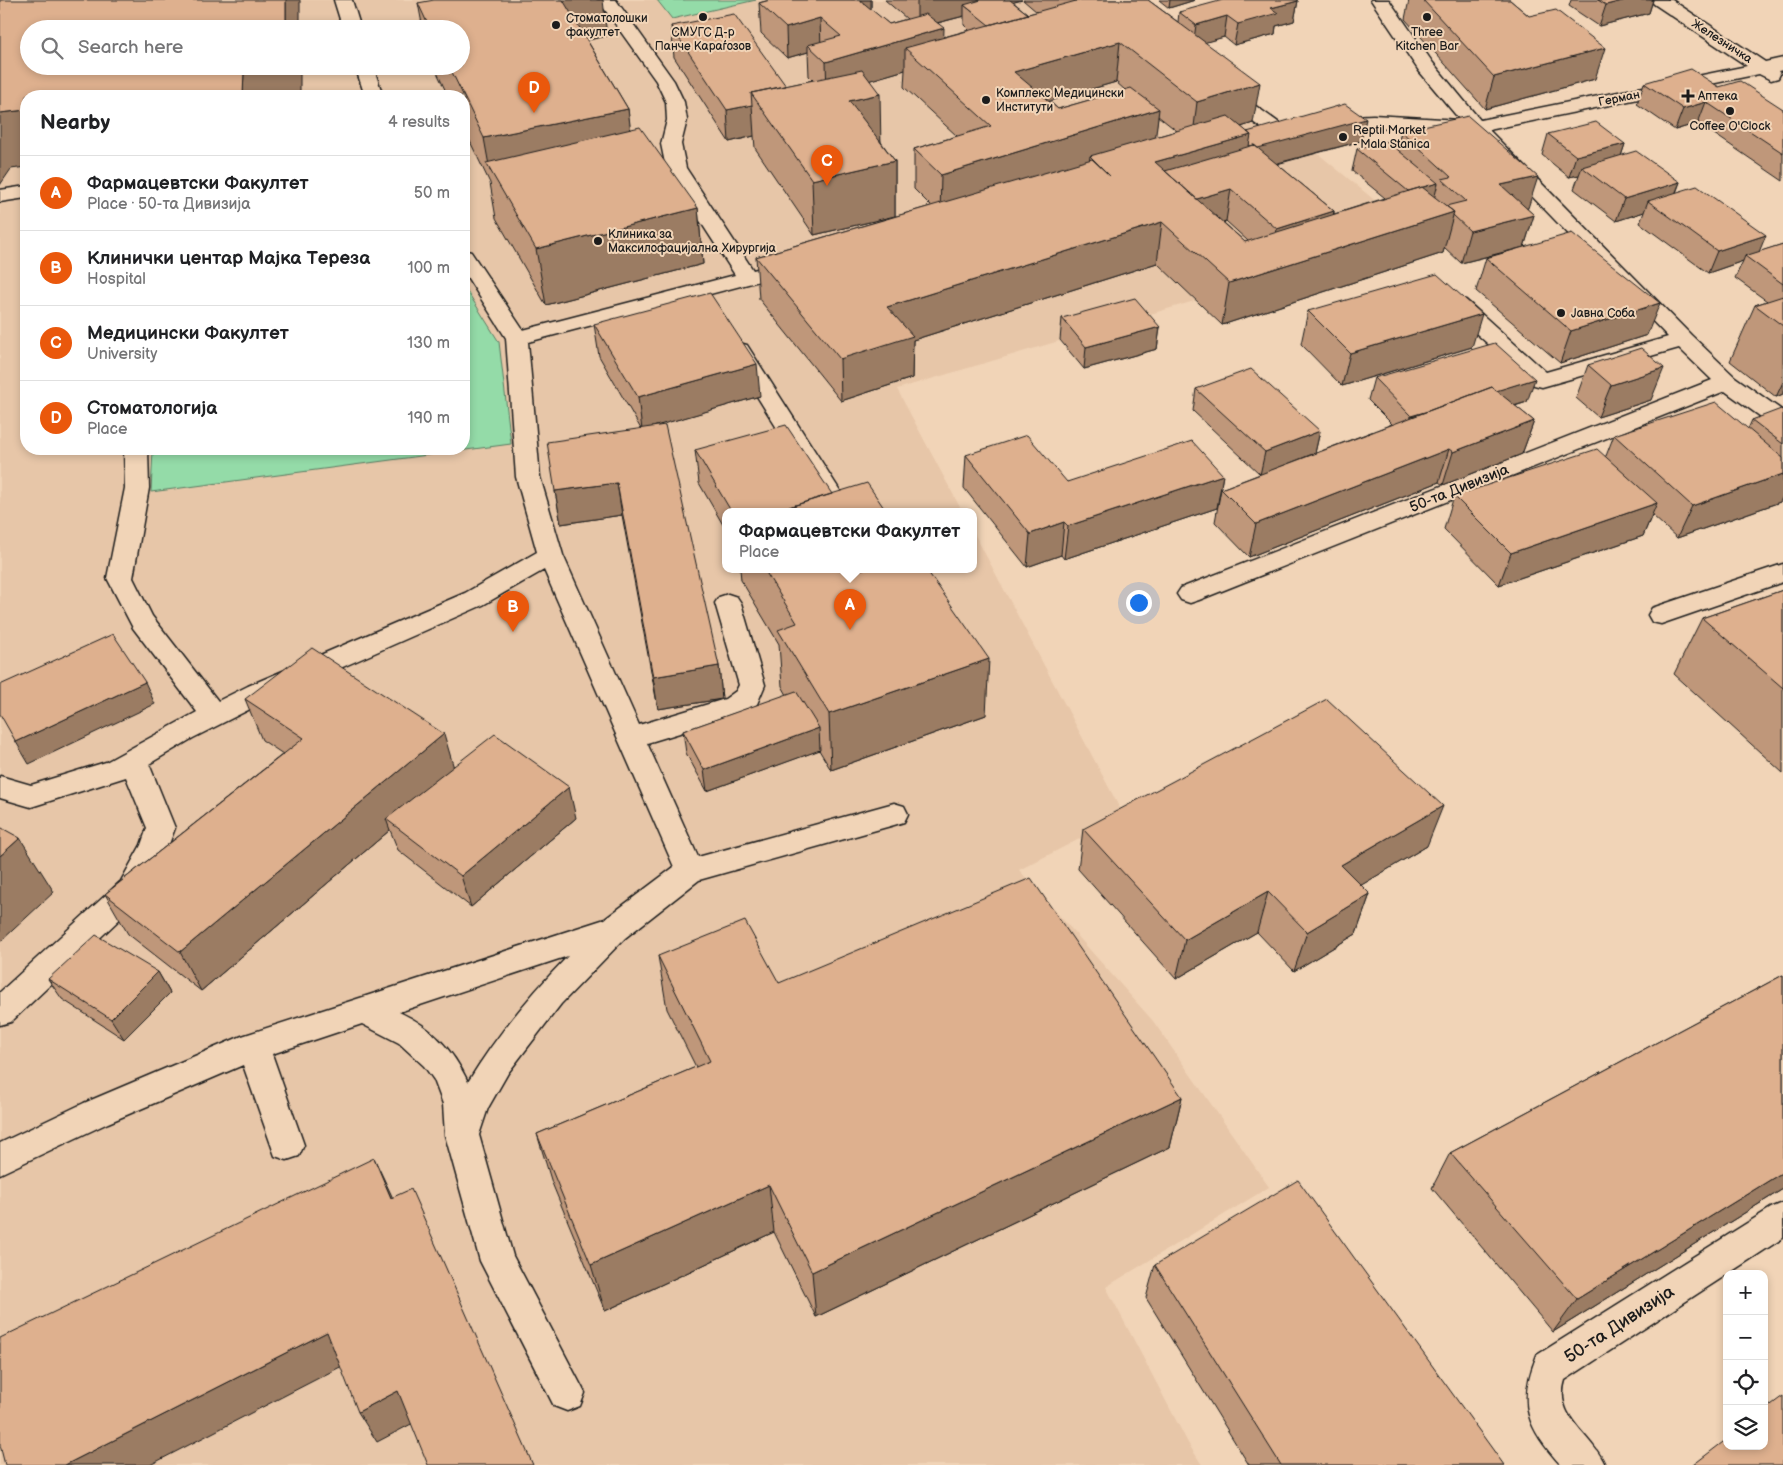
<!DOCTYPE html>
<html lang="en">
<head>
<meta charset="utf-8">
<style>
	body { margin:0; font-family:"Balsamiq Sans",sans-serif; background:#f2f2f2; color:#202124 }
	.controls { position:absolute; right:15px; bottom:15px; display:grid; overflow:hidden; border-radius:10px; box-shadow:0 2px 8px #0003 }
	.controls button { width:45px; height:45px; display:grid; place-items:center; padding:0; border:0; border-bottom:1px solid #e0e0e0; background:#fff; color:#202124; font:25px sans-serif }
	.you { position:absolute; left:1138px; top:602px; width:18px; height:18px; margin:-12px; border:4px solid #fff; border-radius:50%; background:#1a73e8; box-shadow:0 0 0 8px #1a73e833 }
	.badge { display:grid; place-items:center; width:32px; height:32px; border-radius:50%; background:#ea580c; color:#fff; font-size:16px; font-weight:700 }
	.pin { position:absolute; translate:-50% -41px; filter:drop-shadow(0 1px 2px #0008) }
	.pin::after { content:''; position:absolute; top:26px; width:18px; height:15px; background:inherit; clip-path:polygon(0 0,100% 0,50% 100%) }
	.popup { position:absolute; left:722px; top:508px; width:255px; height:65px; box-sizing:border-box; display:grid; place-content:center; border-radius:10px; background:#fff; filter:drop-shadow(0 1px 4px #0005); font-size:16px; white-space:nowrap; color:#757577 }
	.popup b { font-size:19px; color:#202124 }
	.popup::after { content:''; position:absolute; left:50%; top:100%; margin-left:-10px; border:10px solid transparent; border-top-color:#fff }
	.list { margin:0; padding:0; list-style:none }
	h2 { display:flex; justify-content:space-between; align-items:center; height:65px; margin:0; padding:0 20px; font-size:21px }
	h2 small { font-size:16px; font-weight:400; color:#757577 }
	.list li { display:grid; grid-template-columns:32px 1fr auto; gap:15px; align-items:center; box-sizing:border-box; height:75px; padding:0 20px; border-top:1px solid #e0e0e0 }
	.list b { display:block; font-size:19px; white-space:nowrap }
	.list p { margin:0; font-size:16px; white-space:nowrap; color:#757577 }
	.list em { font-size:16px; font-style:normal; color:#757577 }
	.icon { flex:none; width:28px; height:28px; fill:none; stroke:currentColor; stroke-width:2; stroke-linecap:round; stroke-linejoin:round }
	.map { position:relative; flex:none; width:1783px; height:1465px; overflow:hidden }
	.search { position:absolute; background:#fff; box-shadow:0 2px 8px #0003; left:20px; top:20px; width:450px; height:55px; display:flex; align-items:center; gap:12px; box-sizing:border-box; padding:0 18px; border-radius:28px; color:#757577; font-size:19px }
	.panel { position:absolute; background:#fff; box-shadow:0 2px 8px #0003; left:20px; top:90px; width:450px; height:365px; border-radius:20px }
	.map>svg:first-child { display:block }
	.built { fill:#e7c6a8; fill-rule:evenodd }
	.green { fill:#94dba8; stroke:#587c62 }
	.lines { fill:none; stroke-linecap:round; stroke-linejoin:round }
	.minor-casing { stroke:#1c1c1c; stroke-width:3 }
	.minor { fill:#f1d4b7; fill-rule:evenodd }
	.wall { fill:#bf977a; stroke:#1c1c1c; fill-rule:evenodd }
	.shaded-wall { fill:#9b7b63; stroke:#1c1c1c }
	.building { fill:#deb08e; stroke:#1c1c1c }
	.poi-dot { fill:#1c1c1c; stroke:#f1d4b7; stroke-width:2 }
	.labels { text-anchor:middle; stroke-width:4; stroke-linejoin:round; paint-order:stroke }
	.far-poi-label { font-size:12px; fill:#1c1c1c; stroke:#f1d4b7; text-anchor:start }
	.far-street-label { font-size:12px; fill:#1c1c1c; stroke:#f1d4b7 }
	.street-label { font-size:15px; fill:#1c1c1c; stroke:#f1d4b7 }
	.near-street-label { font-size:18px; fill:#1c1c1c; stroke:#f1d4b7 }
</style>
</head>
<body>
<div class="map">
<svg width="1783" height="1465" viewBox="0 0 1783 1465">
	<rect width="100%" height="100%" fill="#f1d4b7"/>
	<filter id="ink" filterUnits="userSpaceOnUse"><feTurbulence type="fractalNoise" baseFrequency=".02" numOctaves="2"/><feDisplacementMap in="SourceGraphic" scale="10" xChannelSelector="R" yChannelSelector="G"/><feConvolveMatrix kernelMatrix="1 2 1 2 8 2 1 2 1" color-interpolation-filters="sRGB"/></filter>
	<g filter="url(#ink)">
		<!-- built -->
		<path class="built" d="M0 0H1131L1417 235 897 389 962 511H726V569H974V533L1124 816 1019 870 1153 1021 1269 1187 1106 1287 1188 1443 1202 1465H0ZM29 29H461V66H29ZM26 96H464V449H26Z"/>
		<!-- green -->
		<path class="green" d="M657 0H756L672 19Z
			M464 286 499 342 511 444 151 492 153 449H464Z"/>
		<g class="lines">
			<defs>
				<path id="minor" d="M334 0H352L361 29H343Z
					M598 0H616L674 81 684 102 687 120 681 144 686 168 753 270 794 260 801 262 805 266 801 270 528 342 540 477 563 555 639 725 725 699 736 691 739 685 715 603 719 597 728 594 737 597 741 603 765 685 757 704 745 713 647 743 698 857 894 803 904 806 908 814 904 822 894 825 699 880 625 938 561 1004 508 1073 488 1108 479 1135 513 1256 585 1393 580 1406 567 1411 554 1406 480 1261 445 1135 443 1104 434 1080 424 1066 399 1043 362 1024 272 1054 304 1145 299 1156 287 1160 275 1156 243 1065 108 1123 0 1174V1143L84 1103 242 1036 605 919 674 867 544 570 483 605 268 700 193 738 149 764 175 828 165 855 141 899 11 1022 0 1025V992L121 881 141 845 147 828 126 777 31 807 0 798V776L31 785 106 762 197 712 133 628 107 578 125 488 124 449H148L149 488 133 578 152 616 218 701 248 686 465 593 537 552 516 477 506 338 464 272V250L471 252 523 330 735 275 666 168 661 144 667 120 666 102 656 81ZM568 956C530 995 496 1036 468 1082 453 1050 432 1027 399 1012Z
					M1371 0H1389L1433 63 1480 120 1747 66 1654 4 1651 0H1672L1765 62 1783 58V70L1778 71 1780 74 1778 78 1771 80 1759 74 1489 130 1691 335 1735 377 1783 411V429L1775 427 1725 391 1199 600 1190 603 1181 600 1177 594 1181 588 1712 380 1679 348 1542 387 1534 385 1450 310 1447 305 1450 300 1458 299 1466 300 1546 372 1668 337 1470 132 1373 127 1328 129 1321 127 1318 123 1321 119 1328 117 1373 115 1460 120 1419 71Z
					M355 66H373L383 96H365Z
					M1225 87 1232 89 1285 127 1288 131 1285 135 1278 137 1271 135 1218 97 1216 93 1218 89Z
					M26 186V198L0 202V190Z
					M739 343 747 345 853 511H829L728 350 731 345Z
					M1783 564V582L1661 624 1652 622 1648 615 1652 608Z
					M1783 1203V1238L1565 1380C1553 1418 1592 1434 1605 1465H1561C1527 1427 1517 1404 1537 1355L1771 1208Z"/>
			</defs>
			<!-- minor casing -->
			<use href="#minor" class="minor-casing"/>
			<!-- minor -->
			<use href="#minor" class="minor"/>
		</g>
		<!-- wall -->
		<path class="wall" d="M769 0H871V10L889 24 907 19 885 0H1022L1013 2 1028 14 1037 12 1023 0H1148L1178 22 1179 12 1298 1 1294 21 1276 26 1275 34 1234 45 1224 37 1205 42 1253 123 1241 127 1247 132 1361 141 1277 164 1334 211V214L1385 198 1352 171 1357 149H1397L1401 131 1528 208 1527 209 1534 215 1524 247 1647 335 1560 363 1476 291 1486 258 1518 249 1461 263 1444 247 1443 253 1222 325 1157 263 913 340 912 378 841 401 759 299 756 257 931 206 914 189V149L957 136 904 87 905 70 870 80 881 142 895 161V216L814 235 755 148 754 136 729 142 674 57 671 26 786 86 813 80 809 76 808 52 787 58 761 33 759 3ZM964 16V25L969 30 944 37 938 23ZM1116 82 1125 90 1058 109 1049 101ZM1158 116 1177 131 1155 137ZM1226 221 1248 241 1245 242 1223 222Z
			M1159 0H1195L1169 8Z
			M1409 0H1510L1529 16 1595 79 1485 109 1405 19Z
			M1571 0H1653L1649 13 1599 26 1569 6Z
			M418 3 607 36 587 40 628 109 630 129 698 208 703 264 546 305 496 218 490 183 464 129V96H448L434 66H461V29H423Z
			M1644 83 1719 87 1783 109V181L1698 123 1675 130 1637 104Z
			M1548 134 1625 144 1621 156 1680 182 1676 193 1759 252 1783 244V394L1776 397 1730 361 1755 305 1767 301 1735 278 1743 261 1708 273 1640 223 1644 212 1616 221 1574 189 1579 175 1569 177 1542 155Z
			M1308 311 1472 347 1342 386 1301 344Z
			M1062 318 1160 327 1157 349 1084 369 1060 340Z
			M594 324 760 396 651 427 719 666 722 699 658 709 622 515 561 524 555 491 641 429 599 356Z
			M1588 365 1651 400 1598 417 1576 398Z
			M1374 378 1527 402 1515 406 1534 421 1522 454 1443 485 1439 482 1249 557 1215 522 1221 489 1260 474 1193 411 1196 389 1320 431 1315 453 1274 469 1392 424 1368 400Z
			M1783 411V496L1780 502 1677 538 1652 515 1643 536 1499 585 1444 529 1454 496 1606 456 1614 435 1748 429 1752 420Z
			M695 450 832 494 886 511H726V530L699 483Z
			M966 455 1067 482 1223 475 1217 508 1064 559 1061 555 1027 567 964 488Z
			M740 569H926L986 715 831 770 819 750 707 791 686 753 683 731 787 695 782 686 779 644 741 580Z
			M1783 590V773L1674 674 1702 618Z
			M245 699 454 766 576 818 471 907 398 850 390 830 201 991 128 934 105 894 283 754 262 740Z
			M1083 829 1427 846 1361 885 1370 894 1356 934 1294 971 1257 932 1176 979 1078 869Z
			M658 956 779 983 1182 1097 1170 1147 816 1317 774 1232 605 1311 552 1183 537 1134 696 1067 667 1009Z
			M158 972 170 993 124 1039 62 999 48 979Z
			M1783 975V1189L1553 1332 1432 1188 1450 1153Z
			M1155 1265 1504 1465H1249L1146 1298Z"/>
		<!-- shaded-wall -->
		<path class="shaded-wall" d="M286 0H300V29H286Z
			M559 0H603L607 36 566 45Z
			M851 0H871V17Z
			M917 0H1022L974 13 964 5V16L917 28Z
			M1170 0H1195L1169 8Z
			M1626 0H1653L1649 13 1599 26 1606 5Z
			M1298 1 1294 21 1276 26 1275 34 1234 45 1238 24 1271 8Z
			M1227 16 1224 37 1193 46 1196 25Z
			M820 18 821 49 808 45V52L787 58 786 28Z
			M944 28 943 59 905 48V70L827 93 826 62Z
			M1120 42 1116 82 1012 112 1014 72Z
			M1605 48 1595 79 1485 109 1494 77Z
			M285 66H300V96H243L244 71Z
			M1260 83 1253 123 1192 143 1197 102Z
			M880 94 881 149 849 101Z
			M1706 102 1698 123 1675 130 1683 109Z
			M752 105 754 136 729 142 727 110Z
			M628 109 635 164 490 171 484 138Z
			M1159 109 1154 150 1090 156 1088 170 940 216 941 175Z
			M26 110V167L11 169 0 185V113Z
			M1366 119 1361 141 1244 172 1182 194 1155 162 1251 135Z
			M1625 144 1618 165 1582 167 1579 175 1569 177 1576 156Z
			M895 161V216L814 235 812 180Z
			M1538 177 1528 208 1492 217 1501 185Z
			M1680 182 1671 204 1648 201 1644 212 1616 221 1624 199Z
			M1438 183 1433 204 1408 191Z
			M1231 189 1226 221 1186 233 1190 201Z
			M698 208 703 264 546 305 536 249Z
			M1334 211 1327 243 1271 261 1277 229Z
			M1454 212 1443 253 1222 325 1229 283Z
			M1534 215 1524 247 1461 263 1470 231Z
			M1162 222 1157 263 913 340 912 378 841 401 840 359 887 307Z
			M1766 235 1757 257 1745 256 1743 261 1708 273 1717 251Z
			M1660 303 1647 335 1560 363 1571 331Z
			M1482 314 1472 347 1342 386 1350 353Z
			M1160 327 1157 349 1084 369 1086 347Z
			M757 364 760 396 642 430 638 397Z
			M1664 368 1651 400 1598 417 1611 385Z
			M1535 379 1527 402 1405 438 1411 416Z
			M1783 382V394L1776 397Z
			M1534 421 1522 454 1443 485 1453 452Z
			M1320 431 1315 453 1260 475 1265 452Z
			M1449 449 1439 482 1249 557 1256 524Z
			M1783 474V496L1780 502 1677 538 1692 506Z
			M1223 475 1217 508 1064 559 1068 526Z
			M617 483 622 515 561 524 555 491Z
			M1657 503 1643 536 1499 585 1511 553Z
			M1064 522 1061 555 1027 567 1030 534Z
			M989 659 986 715 831 770 829 714Z
			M719 666 722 699 658 709 653 677Z
			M145 682 155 704 29 764 16 742Z
			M819 728 820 750 707 791 704 770Z
			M444 734 456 775 386 819 390 830 201 991 180 952Z
			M569 787 576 818 471 907 461 876Z
			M1443 806 1427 846 1328 905 1341 865Z
			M20 838 54 892 0 942V856Z
			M1268 892 1257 932 1176 979 1185 940Z
			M1370 894 1356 934 1294 971 1307 932Z
			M158 972 170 993 124 1039 111 1019Z
			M1182 1097 1170 1147 816 1317 812 1272Z
			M374 1158 391 1194 408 1233 391 1198Z
			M1783 1172V1189L1553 1332 1577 1299Z
			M769 1185 774 1232 605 1311 591 1265Z
			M327 1332 346 1364 150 1465H65Z
			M398 1391 415 1422 377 1442 358 1412Z"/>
		<!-- building -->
		<path class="building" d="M0 0H286V29H29V66L285 67 244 71 243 96H26V110L0 113Z
			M434 0H563L628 109 484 138 449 66H461V29H430L418 3Z
			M770 0H860L889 24 926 14 944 28 826 62 808 45 841 36 820 18 786 28 759 3Z
			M981 0H1010L1028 14 989 25 964 5Z
			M1075 0H1148L1260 83 1197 102 1120 42 1014 72 1058 109 1131 88 1159 109 941 175 914 149 991 126 905 48 1076 1Z
			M1223 0H1297L1298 1 1271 8 1278 13 1238 24 1227 16 1196 25 1179 12Z
			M1423 0H1510L1529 16 1556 10 1605 48 1494 77Z
			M1598 0H1626L1606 5Z
			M734 14 786 86 751 93 752 105 727 110 671 26Z
			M1691 69 1719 87 1740 81 1783 109V153L1706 102 1683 109 1644 83Z
			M862 70 880 94 849 101 895 161 812 180 751 93Z
			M1345 104 1366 119 1258 148 1254 145 1249 146 1251 135 1247 132Z
			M1228 116 1251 135 1155 162 1245 242 1422 187 1454 212 1229 283 1162 222 887 307 913 336 840 359 756 257 1092 159 1110 176 1090 156Z
			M1468 116 1538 177 1501 185 1534 215 1470 231 1453 215 1454 212 1446 206 1466 201 1442 179 1451 177 1401 131Z
			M1596 122 1625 144 1576 156 1548 134Z
			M640 127 698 208 536 249 486 163Z
			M1387 141 1438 183 1408 191 1357 149Z
			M1254 145 1334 211 1277 229 1231 189 1197 199 1165 171Z
			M1636 151 1680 182 1624 199 1582 167Z
			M1697 186 1766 235 1717 251 1648 201Z
			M1572 233 1660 303 1571 331 1486 258Z
			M1783 244V284L1745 256Z
			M1437 274 1482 314 1350 353 1308 311Z
			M710 293 757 364 638 397 594 324Z
			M1783 296V326L1755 305Z
			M1135 298 1160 327 1086 347 1062 318Z
			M1495 343 1535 379 1496 391 1492 387 1428 411 1411 416 1374 378Z
			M1641 348 1664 368 1611 385 1588 365Z
			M1251 369 1320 431 1265 452 1196 389Z
			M1492 387 1534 421 1453 452 1449 449 1256 524 1221 489Z
			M1716 402 1783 458V474L1692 506 1614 435Z
			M1781 409 1783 411V444L1752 420Z
			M665 425 719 666 653 677 617 483 555 491 547 442Z
			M786 425 832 494 776 511H731L695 450Z
			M1027 435 1067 482 1192 441 1223 475 1068 526 1064 522 1030 534 966 455Z
			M1597 449 1657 503 1511 553 1454 496Z
			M867 483 886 511H776Z
			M764 569H926L989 659 829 714 778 630 797 623Z
			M1783 590V688L1702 618Z
			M113 634 145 682 16 742 0 714V685Z
			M312 648 444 734 180 952 105 894 304 738 245 699Z
			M796 691 819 728 704 770 683 731Z
			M1327 699 1443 806 1341 865 1370 894 1307 932 1268 892 1185 940 1083 829Z
			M495 734 569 787 461 876 386 819Z
			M0 827 20 838 0 856Z
			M1031 878 1182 1097 812 1272 769 1185 591 1265 537 1134 710 1061 658 956 745 921 779 983Z
			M96 935 158 972 111 1019 48 979Z
			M1783 975V1172L1577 1299 1450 1153Z
			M374 1158 391 1198 411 1189 533 1465H428L398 1391 358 1412 327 1332 65 1465H5L0 1445V1338Z
			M1298 1180 1504 1465H1281L1155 1265Z
			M1783 1396V1465H1693L1727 1439V1446H1764V1410Z"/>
	</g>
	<!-- markers -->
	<g class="poi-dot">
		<circle cx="703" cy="17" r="5"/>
		<circle cx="1427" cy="17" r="5"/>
		<circle cx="556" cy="25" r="5"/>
		<path d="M1685.5 88.5h5v5h5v5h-5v5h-5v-5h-5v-5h5z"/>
		<circle cx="986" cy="100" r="5"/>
		<circle cx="1730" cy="111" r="5"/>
		<circle cx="1343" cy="137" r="5"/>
		<circle cx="598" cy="241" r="5"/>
		<circle cx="1561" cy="313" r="5"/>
	</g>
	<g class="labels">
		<!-- far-poi labels -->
		<g class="far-poi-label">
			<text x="566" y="22">Стоматолошки<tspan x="566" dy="14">факултет</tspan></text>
			<text x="703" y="36" text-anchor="middle">СМУГС Д-р<tspan x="703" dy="14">Панче Караѓозов</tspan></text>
			<text x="1427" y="36" text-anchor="middle">Three<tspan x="1427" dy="14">Kitchen Bar</tspan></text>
			<text x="996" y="97">Комплекс Медицински<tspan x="996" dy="14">Институти</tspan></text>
			<text x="1698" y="100">Аптека</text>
			<text x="1730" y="130" text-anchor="middle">Coffee O'Clock</text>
			<text x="1353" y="134">Reptil Market<tspan x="1353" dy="14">- Mala Stanica</tspan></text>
			<text x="608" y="238">Клиника за<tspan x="608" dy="14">Максилофацијална Хирургија</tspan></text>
			<text x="1571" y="317">Јавна Соба</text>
		</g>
		<!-- far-street labels -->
		<g class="far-street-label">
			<text transform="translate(1722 41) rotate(33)" y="4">Железничка</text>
			<text transform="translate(1619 98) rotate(-11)" y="4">Герман</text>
		</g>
		<!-- street labels -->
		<g class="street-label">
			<text transform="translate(1459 488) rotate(-22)" y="5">50-та Дивизија</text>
		</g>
		<!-- near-street labels -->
		<g class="near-street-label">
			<text transform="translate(1619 1324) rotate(-33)" y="6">50-та Дивизија</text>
		</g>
	</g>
</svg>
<div class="controls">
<button>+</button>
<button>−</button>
<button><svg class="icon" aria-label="locate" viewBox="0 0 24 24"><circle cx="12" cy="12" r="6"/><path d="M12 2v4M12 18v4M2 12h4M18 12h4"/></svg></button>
<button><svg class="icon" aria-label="layers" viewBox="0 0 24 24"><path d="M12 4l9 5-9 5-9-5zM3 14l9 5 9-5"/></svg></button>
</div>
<div class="you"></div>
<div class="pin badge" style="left:850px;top:630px">A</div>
<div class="popup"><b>Фармацевтски Факултет</b>Place</div>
<div class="pin badge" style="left:513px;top:632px">B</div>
<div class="pin badge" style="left:827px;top:186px">C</div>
<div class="pin badge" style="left:534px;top:113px">D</div>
<div class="search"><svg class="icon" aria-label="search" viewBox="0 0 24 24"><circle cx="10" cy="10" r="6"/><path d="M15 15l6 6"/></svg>Search here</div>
<section class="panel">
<h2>Nearby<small>4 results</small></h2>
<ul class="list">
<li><span class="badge">A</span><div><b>Фармацевтски Факултет</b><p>Place · 50-та Дивизија</p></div><em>50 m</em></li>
<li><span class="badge">B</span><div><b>Клинички центар Мајка Тереза</b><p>Hospital</p></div><em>100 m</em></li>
<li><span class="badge">C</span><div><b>Медицински Факултет</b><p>University</p></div><em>130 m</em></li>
<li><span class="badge">D</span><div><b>Стоматологија</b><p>Place</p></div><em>190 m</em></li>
</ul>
</section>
</div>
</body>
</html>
